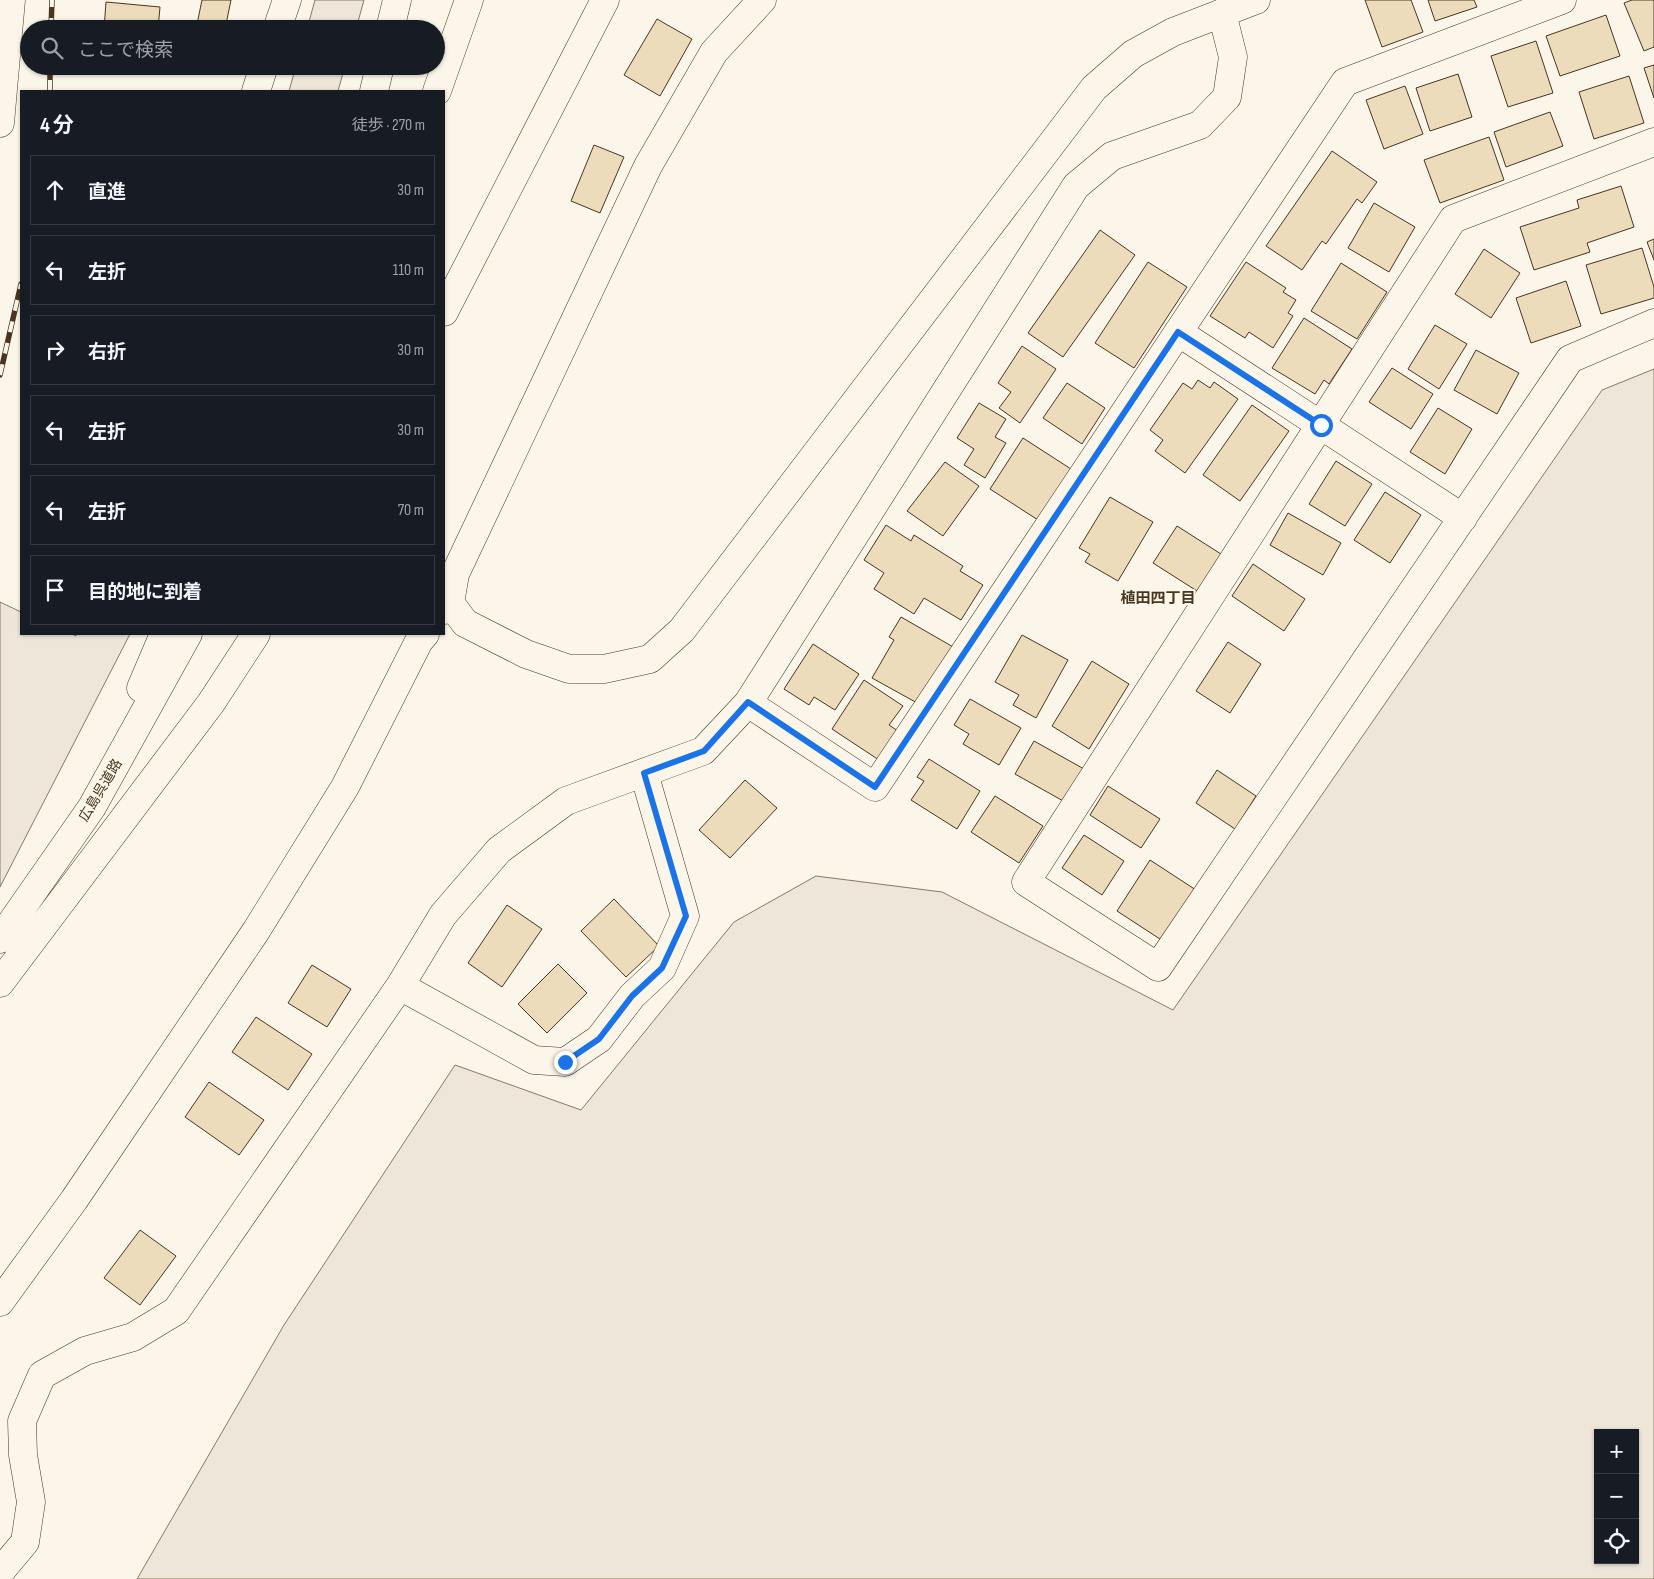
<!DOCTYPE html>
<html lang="ja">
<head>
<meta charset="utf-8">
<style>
	body { margin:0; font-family:"Sofia Sans Condensed","Noto Sans JP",sans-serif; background:#20242c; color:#f1f3f6 }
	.controls { position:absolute; right:15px; bottom:15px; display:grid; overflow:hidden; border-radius:0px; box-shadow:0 1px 4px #0004 }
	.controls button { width:45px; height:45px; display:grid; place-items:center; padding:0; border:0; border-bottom:1px solid #363941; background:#171b24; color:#f1f3f6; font:25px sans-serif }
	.stop { position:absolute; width:15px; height:15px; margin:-11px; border:4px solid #1a73e8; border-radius:50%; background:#fff }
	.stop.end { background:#1a73e8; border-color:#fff; box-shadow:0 1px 5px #0008 }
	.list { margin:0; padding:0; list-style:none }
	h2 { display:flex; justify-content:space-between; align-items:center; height:65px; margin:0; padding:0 20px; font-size:21px }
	h2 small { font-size:16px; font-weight:400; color:#9ea1a6 }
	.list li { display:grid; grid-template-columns:32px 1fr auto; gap:15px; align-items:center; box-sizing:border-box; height:70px; margin:0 10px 10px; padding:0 10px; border:1px solid #363941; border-radius:0px }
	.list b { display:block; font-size:19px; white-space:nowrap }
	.list em { font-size:16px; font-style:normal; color:#9ea1a6 }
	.icon { flex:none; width:28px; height:28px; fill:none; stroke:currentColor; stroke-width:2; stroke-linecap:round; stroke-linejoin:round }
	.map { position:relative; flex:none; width:1654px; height:1579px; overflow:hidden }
	.search { position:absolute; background:#171b24; box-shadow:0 1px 4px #0004; left:20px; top:20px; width:425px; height:55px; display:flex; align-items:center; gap:12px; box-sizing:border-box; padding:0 18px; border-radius:28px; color:#9ea1a6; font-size:19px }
	.panel { position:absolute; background:#171b24; box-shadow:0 1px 4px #0004; left:20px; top:90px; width:425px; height:545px; border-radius:0px }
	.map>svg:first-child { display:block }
	.green { fill:#ede6d9; stroke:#887966; fill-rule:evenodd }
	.building { fill:#ecdcbc; stroke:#4a3520 }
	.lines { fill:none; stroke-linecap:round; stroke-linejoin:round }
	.street-casing { stroke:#4a3520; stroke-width:29 }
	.secondary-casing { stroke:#4a3520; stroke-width:29 }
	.highway-casing { stroke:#4a3520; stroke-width:29 }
	.street { stroke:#fbf6e9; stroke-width:28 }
	.secondary { stroke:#fbf6e9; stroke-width:28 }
	.highway { stroke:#fbf6e9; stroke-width:28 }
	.rail-casing { stroke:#4a3520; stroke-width:5.5 }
	.rail { stroke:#fbf6e9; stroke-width:4; stroke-dasharray:11; stroke-linecap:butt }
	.route { stroke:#1a73e8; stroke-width:6 }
	.labels { text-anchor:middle; stroke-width:4; stroke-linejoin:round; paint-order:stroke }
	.street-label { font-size:14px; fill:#4a3520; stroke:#fbf6e9 }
	.neighbourhood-label { font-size:15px; font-weight:bold; fill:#4a3520; stroke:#fbf6e9 }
</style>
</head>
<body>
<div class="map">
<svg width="1654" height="1579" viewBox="0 0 1654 1579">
	<rect width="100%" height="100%" fill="#fbf6e9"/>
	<!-- green -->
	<path class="green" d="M315 0H364L356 29H307Z
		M296 66H345L338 91H289Z
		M1654 369V1579H137L284 1325 455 1065 581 1110 734 922 816 876 942 892 1173 1010 1602 390ZM1598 1433H1635V1560H1598Z
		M0 602 21 612V634H72L76 636 77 634H130L0 887Z"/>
	<!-- building -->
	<path class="building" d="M202 0H231L225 29H196Z
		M1365 0H1411L1423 32 1382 47Z
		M1428 0H1474L1477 7 1435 21Z
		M1632 0H1654V47L1644 51 1624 3Z
		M106 2 160 7 158 29H104Z
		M1606 15 1620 56 1560 76 1546 36Z
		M657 19 692 39 660 96 624 75Z
		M1536 41 1553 93 1508 107 1491 56Z
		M1654 65V98L1644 68Z
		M1458 74 1472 117 1430 131 1416 88Z
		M1629 76 1644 123 1594 139 1579 92Z
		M1405 86 1423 134 1384 149 1366 100Z
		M1550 112 1563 146 1506 167 1494 132Z
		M1489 137 1504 180 1440 203 1424 160Z
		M594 145 624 157 600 213 571 201Z
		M1332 151 1377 182 1362 203 1357 199 1326 244 1322 241 1302 270 1266 246Z
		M1621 186 1634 227 1587 243 1590 252 1534 270 1520 227 1579 208 1577 200Z
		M1374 203 1415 227 1389 272 1348 248Z
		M1100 230 1135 255 1063 357 1028 333Z
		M1654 239V260L1647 242Z
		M1642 248 1654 287V298L1601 314 1586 265Z
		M1484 249 1520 273 1491 318 1455 294Z
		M1148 262 1187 287 1134 368 1095 343Z
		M1246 262 1286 288 1283 292 1296 300 1288 313 1293 316 1273 348 1249 332 1245 338 1210 316Z
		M1341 263 1387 292 1357 339 1311 311Z
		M1566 281 1581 326 1531 343 1516 298Z
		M1304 318 1352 349 1329 384 1324 380 1315 394 1272 368Z
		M1435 325 1467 344 1439 389 1408 369Z
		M1022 346 1056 369 1020 423 999 408 1011 392 998 383Z
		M1476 350 1519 373 1497 414 1454 390Z
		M1392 368 1433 394 1411 429 1369 402Z
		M1198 380 1210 388 1214 382 1238 399 1185 473 1155 451 1163 440 1150 430 1183 383 1192 389Z
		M1067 383 1105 408 1082 444 1043 418Z
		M979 403 1006 419 995 437 1006 443 985 478 964 465 974 449 957 438Z
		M1252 405 1289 431 1240 501 1203 475Z
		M1438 408 1472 429 1445 474 1410 452Z
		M1023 438 1071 469 1038 520 990 489Z
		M1336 461 1372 484 1345 526 1309 504Z
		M945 462 979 486 943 536 907 511Z
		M1385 492 1421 515 1390 563 1354 540Z
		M1110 497 1153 522 1118 581 1085 562 1090 554 1079 548Z
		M1288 513 1341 543 1323 575 1270 545Z
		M886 525 911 541 914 535 963 566 960 571 983 585 961 620 924 598 914 614 874 589 884 573 864 560Z
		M1177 526 1221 554 1197 591 1153 563Z
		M1253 564 1305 599 1284 631 1232 596Z
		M901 617 955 648 919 704 872 678 894 640 889 637Z
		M1022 635 1068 660 1036 718 1013 705 1019 695 995 682Z
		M1228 642 1261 664 1230 713 1196 691Z
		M813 644 859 674 835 710 814 697 809 705 784 689Z
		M1092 661 1129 684 1089 749 1052 726Z
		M864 680 903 706 889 725 898 731 879 760 832 729Z
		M970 699 1021 728 999 765 963 744 969 734 954 725Z
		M1034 741 1084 769 1065 802 1015 774Z
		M929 759 980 791 957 829 911 800 924 781 917 777Z
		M1217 770 1256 796 1235 829 1196 803Z
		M745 780 777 808 730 858 699 830Z
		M1108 786 1160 819 1141 848 1090 815Z
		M995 796 1043 826 1019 863 971 832Z
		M1084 835 1124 861 1102 895 1062 868Z
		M1150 860 1196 890 1163 941 1117 911Z
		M614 899 659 946 626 977 581 931Z
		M507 905 542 929 502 987 468 963Z
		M558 964 587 993 547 1033 518 1004Z
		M312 965 351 989 327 1027 288 1003Z
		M256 1017 312 1054 288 1090 232 1052Z
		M209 1082 264 1120 239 1155 185 1117Z
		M140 1230 176 1256 140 1305 104 1278Z"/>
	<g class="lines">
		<defs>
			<path id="street" d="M277 29 287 0
				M256 91 264 66
				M1654 142 1453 219 1026 882 1158 967 1570 359 1654 323
				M1178 332 1463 518
				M748 703 875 787 1345 82 1562 0
				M400 986 534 1060 565 1062 599 1039 632 996 662 968 685 916 644 773
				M0 1572 25 1542 31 1502 23 1455 22 1421 42 1375 85 1351 133 1337 176 1311 400 986 443 915 499 850 566 801 703 751 748 703 1076 186 1112 156 1200 125 1227 97 1233 57 1222 13"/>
			<path id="secondary" d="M450 603 465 623 526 654 569 669H604L650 659 682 630 1094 88 1133 54 1173 32 1256 0
				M444 610 450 603 455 574 648 166 714 52 762 0
				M0 1302 74 1200 256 931 345 787 419 641 425 634"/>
			<path id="highway" d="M390 29 397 0
				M374 91 380 66
				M437 91 469 0
				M0 123 11 0
				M444 312 605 0
				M141 688 164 634
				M0 939 92 807 188 634
				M0 983 211 703 256 634"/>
		</defs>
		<!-- street casing -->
		<use href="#street" class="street-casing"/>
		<!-- secondary casing -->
		<use href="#secondary" class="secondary-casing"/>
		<!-- highway casing -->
		<use href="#highway" class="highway-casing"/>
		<!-- street -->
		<use href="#street" class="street"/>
		<!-- secondary -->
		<use href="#secondary" class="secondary"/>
		<!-- highway -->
		<use href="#highway" class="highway"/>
		<defs>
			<path id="rail" d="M51 29 52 0
				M50 91V66
				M0 375 21 284"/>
		</defs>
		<!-- rail casing -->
		<use href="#rail" class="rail-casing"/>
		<!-- rail -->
		<use href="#rail" class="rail"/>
	</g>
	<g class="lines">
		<!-- route -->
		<path class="route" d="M565 1062 599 1039 632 996 662 968 686 916 644 773 704 751 748 702 875 787 1178 332 1321 425"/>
	</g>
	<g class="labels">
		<!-- street labels -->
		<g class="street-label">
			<text transform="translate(100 790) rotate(-59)" y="5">広島呉道路</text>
		</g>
		<!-- neighbourhood labels -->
		<g class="neighbourhood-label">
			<text x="1158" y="603">植田四丁目</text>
		</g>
	</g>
</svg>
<div class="controls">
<button>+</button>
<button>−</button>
<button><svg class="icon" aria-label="locate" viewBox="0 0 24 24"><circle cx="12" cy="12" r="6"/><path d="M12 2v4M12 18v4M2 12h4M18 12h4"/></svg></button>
</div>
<div class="stop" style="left:1321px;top:425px"></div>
<div class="stop end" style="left:565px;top:1062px"></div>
<div class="search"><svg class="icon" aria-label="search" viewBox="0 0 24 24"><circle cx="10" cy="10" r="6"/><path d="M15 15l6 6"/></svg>ここで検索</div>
<section class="panel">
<h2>4 分<small>徒歩 · 270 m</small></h2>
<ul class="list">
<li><svg class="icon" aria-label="ahead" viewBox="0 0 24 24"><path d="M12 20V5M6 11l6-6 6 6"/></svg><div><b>直進</b></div><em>30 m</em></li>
<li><svg class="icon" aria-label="left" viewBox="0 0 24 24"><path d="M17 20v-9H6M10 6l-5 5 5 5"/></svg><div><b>左折</b></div><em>110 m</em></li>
<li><svg class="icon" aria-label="right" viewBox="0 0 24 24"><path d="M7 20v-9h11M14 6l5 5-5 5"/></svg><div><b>右折</b></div><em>30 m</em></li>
<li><svg class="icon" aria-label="left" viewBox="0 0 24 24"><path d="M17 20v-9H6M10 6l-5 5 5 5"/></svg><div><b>左折</b></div><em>30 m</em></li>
<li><svg class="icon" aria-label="left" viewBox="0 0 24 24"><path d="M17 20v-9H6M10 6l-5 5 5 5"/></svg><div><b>左折</b></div><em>70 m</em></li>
<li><svg class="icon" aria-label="arrive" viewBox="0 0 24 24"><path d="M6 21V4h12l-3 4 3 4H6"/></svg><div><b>目的地に到着</b></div></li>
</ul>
</section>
</div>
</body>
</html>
